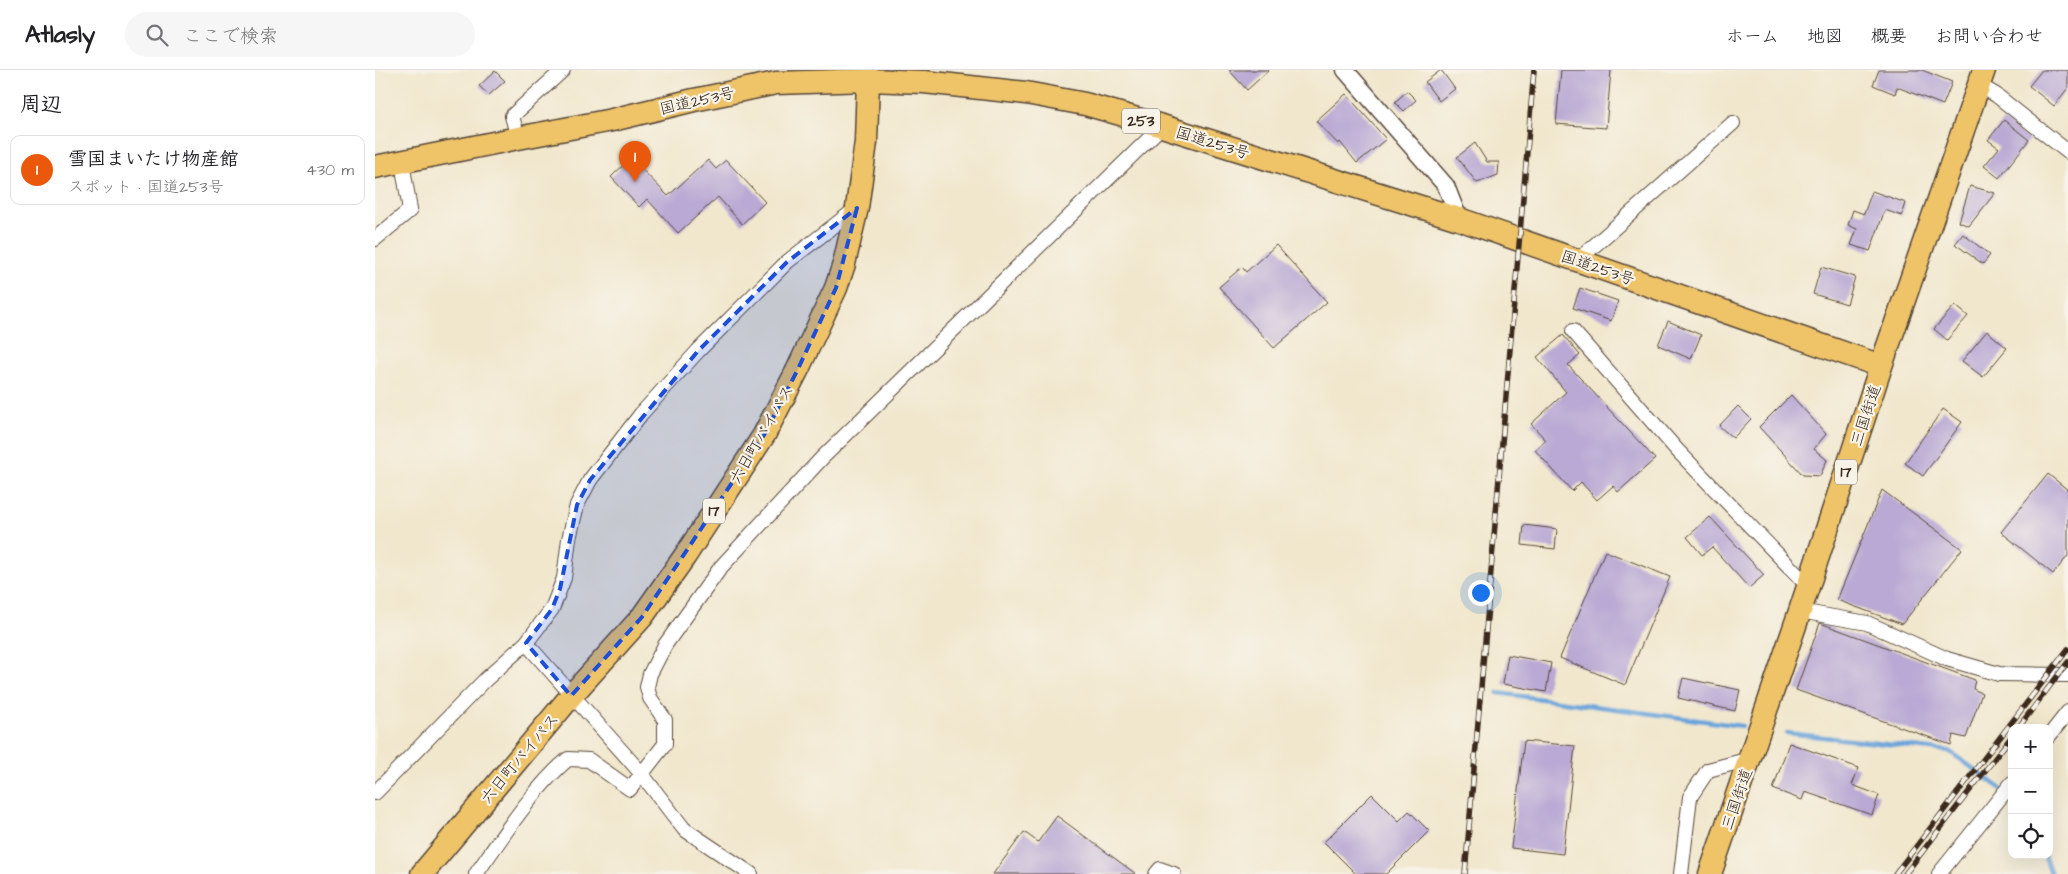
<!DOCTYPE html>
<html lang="ja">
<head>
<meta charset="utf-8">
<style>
	body { margin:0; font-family:"Architects Daughter","Klee One",sans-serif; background:#f6f6f6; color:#202124 }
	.controls { position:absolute; right:15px; bottom:15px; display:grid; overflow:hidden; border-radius:10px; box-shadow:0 5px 20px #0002 }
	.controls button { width:45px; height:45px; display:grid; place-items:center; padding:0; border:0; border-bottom:1px solid #e0e0e0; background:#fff; color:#202124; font:25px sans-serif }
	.you { position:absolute; left:1105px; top:522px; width:18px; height:18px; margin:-12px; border:4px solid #fff; border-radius:50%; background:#1a73e8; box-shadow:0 0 0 8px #1a73e833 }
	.badge { display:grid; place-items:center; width:32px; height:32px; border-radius:50%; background:#ea580c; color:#fff; font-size:16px; font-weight:700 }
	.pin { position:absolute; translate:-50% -41px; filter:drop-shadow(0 1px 2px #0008) }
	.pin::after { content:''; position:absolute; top:26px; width:18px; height:15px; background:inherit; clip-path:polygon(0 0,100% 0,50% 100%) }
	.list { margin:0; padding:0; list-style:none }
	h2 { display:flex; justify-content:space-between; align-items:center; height:65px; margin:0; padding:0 20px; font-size:21px }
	h2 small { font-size:16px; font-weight:400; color:#757577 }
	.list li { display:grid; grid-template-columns:32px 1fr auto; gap:15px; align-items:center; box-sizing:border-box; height:70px; margin:0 10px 10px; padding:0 10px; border:1px solid #e0e0e0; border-radius:10px }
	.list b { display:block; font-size:19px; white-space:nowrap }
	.list p { margin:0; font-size:16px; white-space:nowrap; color:#757577 }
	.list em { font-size:16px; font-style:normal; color:#757577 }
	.icon { flex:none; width:28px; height:28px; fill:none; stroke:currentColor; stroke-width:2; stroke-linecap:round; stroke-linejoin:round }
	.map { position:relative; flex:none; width:1693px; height:804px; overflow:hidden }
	header { display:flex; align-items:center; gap:30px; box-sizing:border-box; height:70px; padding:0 25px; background:#fff; border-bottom:1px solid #e0e0e0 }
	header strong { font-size:24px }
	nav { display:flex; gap:28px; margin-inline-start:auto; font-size:18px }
	.search { width:350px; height:45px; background:#f6f6f6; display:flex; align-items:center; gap:12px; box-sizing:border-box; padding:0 18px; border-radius:28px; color:#757577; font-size:19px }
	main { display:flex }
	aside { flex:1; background:#fff }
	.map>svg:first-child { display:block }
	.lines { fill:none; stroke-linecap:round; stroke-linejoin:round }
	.stream { stroke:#6aa4da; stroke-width:4.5 }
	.building { fill:#b9a9d4 }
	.minor-casing { stroke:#564638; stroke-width:16 }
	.tertiary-casing { stroke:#564638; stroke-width:19 }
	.trunk-casing { stroke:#564638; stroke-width:25 }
	.minor { stroke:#fff; stroke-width:14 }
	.tertiary { stroke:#fff; stroke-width:16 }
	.trunk { stroke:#efc469; stroke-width:22 }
	.rail-casing { stroke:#3b2a1e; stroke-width:5.5 }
	.rail { stroke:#f7f3e8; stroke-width:4; stroke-dasharray:11; stroke-linecap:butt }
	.marked { fill:#1d4ed8; fill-opacity:0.2; stroke:#1d4ed8; stroke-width:4; stroke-dasharray:10 6; stroke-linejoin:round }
	.labels { text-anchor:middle; stroke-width:4.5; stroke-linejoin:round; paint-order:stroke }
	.shield { fill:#f7f3e8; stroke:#73665b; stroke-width:1 }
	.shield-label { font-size:15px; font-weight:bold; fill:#3b2a1e }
	.street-label { font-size:16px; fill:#3b2a1e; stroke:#f7f3e8 }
</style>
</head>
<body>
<header>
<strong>Atlasly</strong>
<div class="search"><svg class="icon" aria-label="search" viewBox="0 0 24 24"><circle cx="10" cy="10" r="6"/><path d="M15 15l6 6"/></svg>ここで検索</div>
<nav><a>ホーム</a><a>地図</a><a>概要</a><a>お問い合わせ</a></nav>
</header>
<main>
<aside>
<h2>周辺<small></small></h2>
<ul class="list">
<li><span class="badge">1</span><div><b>雪国まいたけ物産館</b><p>スポット · 国道253号</p></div><em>430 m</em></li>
</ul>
</aside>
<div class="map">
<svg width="1693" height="804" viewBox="0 0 1693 804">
	<rect width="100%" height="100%" fill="#f7f3e8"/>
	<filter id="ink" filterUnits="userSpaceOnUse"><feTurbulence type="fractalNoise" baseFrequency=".02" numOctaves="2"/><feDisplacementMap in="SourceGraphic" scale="10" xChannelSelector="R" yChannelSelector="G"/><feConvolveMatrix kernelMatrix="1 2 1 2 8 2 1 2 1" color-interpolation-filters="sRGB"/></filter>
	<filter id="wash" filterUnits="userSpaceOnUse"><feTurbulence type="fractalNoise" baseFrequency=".0096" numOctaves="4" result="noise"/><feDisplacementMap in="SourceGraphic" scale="20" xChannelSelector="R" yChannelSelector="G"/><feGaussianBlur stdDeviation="1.12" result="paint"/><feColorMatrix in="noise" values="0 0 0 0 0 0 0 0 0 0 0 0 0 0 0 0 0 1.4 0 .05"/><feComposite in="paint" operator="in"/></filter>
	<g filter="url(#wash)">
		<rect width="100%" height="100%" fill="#f1e7cd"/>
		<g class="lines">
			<!-- stream -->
			<path class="stream" d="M1123 623 1367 656
				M1412 663 1574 681 1637 727
				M1669 785 1676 804"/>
		</g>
		<g id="blocks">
			<!-- building -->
			<path class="building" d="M854 0H894L872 20Z
				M1066 0 1080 19 1064 31 1050 12Z
				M1186 0H1236L1231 58 1181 54Z
				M1504 0H1547L1577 12 1568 35 1522 17 1520 24 1498 15Z
				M1667 0H1693V18L1679 36 1654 16Z
				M120 1 130 11 114 25 104 16Z
				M1032 21 1041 30 1029 41 1020 32Z
				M971 24 1011 69 982 93 965 72 963 74 941 51Z
				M1629 50 1654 70 1624 108 1609 96 1624 78 1613 70Z
				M1100 73 1112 92H1124L1123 105 1102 113 1082 87Z
				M256 88 293 126 333 90 341 99 351 90 390 132 367 154 343 127 303 163 272 129 264 137 236 107Z
				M1595 116 1620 123 1594 156 1584 152Z
				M1497 121 1531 133 1527 146 1510 140 1495 181 1476 175 1482 159 1473 155 1478 140 1489 144Z
				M1588 164 1615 185 1608 194 1580 174Z
				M901 175 952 232 899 278 844 217 867 197 871 202Z
				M1446 197 1480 207 1472 234 1438 224Z
				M1205 218 1243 231 1236 251 1198 238Z
				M1580 235 1593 246 1572 270 1559 259Z
				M1293 251 1326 265 1316 289 1283 275Z
				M1612 261 1632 278 1608 307 1587 291Z
				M1188 265 1205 285 1193 295 1280 389 1243 422 1238 416 1222 430 1206 412 1197 421 1160 380 1171 370 1156 354 1191 322 1162 287Z
				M1416 325 1451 364 1439 379 1452 390 1445 406 1428 405 1384 357Z
				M1363 336 1376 349 1358 368 1344 356Z
				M1568 339 1587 352 1548 406 1530 393Z
				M1673 404 1693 420V486L1678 504 1626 462Z
				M1507 420 1587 479 1527 554 1462 530Z
				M1335 447 1389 505 1374 518 1337 477 1327 485 1312 467Z
				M1149 455 1182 459 1180 479 1147 475Z
				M1230 481 1295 507 1250 615 1185 588Z
				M1445 553 1600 610 1598 619 1607 623 1591 668 1578 665 1576 675 1421 620Z
				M1133 585 1176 593 1171 622 1128 614Z
				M1308 608 1365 620 1360 641 1303 628Z
				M1149 671 1200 676 1188 784 1136 778Z
				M1414 673 1484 698 1477 715 1504 725 1497 745 1430 722 1427 730 1398 719Z
				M997 724 1024 751 1034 741 1054 761 1011 804H981L949 772Z
				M682 746 761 804H618L649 762 663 772Z"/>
		</g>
	</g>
	<g filter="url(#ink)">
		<use href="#blocks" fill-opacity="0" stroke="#564638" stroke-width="1"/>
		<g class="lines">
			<defs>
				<path id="minor" d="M1604 15 1621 25 1693 82
					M143 68 137 46 188 0
					M0 169 35 140 27 92
					M1203 190 1358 53
					M1198 261 1302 380 1433 516
					M1425 541 1492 553 1572 589 1624 604 1693 605
					M151 573 266 703 309 759 376 804
					M1674 666 1693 642
					M0 723 110 610 151 573 177 539 189 508 194 469 202 435 215 410 266 344 323 281 412 192 482 138
					M101 804C127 767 159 718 193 689L214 690 255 719 290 674V650L275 628 272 617 275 604 290 575 346 497 447 388 787 56
					M781 804 785 799 799 804
					M1306 804 1315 727 1333 700 1375 689
					M1564 804 1637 713"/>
				<path id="tertiary" d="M970 0 1071 116 1084 149"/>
				<path id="trunk" d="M0 97 143 68 237 50 319 30 401 13 493 10 549 12 651 23 710 34 787 56 1084 149 1506 296
					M47 804 196 626 267 547 310 486 389 365 422 301 461 218 469 194 482 138 491 72 493 10
					M1335 804 1425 541 1506 296 1609 0"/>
			</defs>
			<!-- minor casing -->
			<use href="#minor" class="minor-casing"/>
			<!-- tertiary casing -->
			<use href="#tertiary" class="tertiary-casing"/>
			<!-- trunk casing -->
			<use href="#trunk" class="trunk-casing"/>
			<!-- minor -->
			<use href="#minor" class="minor"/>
			<!-- tertiary -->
			<use href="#tertiary" class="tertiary"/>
			<!-- trunk -->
			<use href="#trunk" class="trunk"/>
			<defs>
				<path id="rail" d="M1643 658 1693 592
					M1090 804 1159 0
					M1520 804 1693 579
					M1530 804 1637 666"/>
			</defs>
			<!-- rail casing -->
			<use href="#rail" class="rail-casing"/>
			<!-- rail -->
			<use href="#rail" class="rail"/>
		</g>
	</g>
	<!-- marked area -->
	<path class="marked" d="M482 138 461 218 422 301 389 365 267 547 196 626 151 573 177 539 185 519 202 435 215 410 323 281 412 192Z"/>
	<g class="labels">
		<!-- shield labels -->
		<g class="shield">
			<rect x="747" y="38.5" width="38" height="25" rx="4"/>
			<rect x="1460" y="389.5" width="22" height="25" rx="4"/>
			<rect x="328" y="428.5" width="22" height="25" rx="4"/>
		</g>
		<g class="shield-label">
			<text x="766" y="56">253</text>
			<text x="1471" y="407">17</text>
			<text x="339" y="446">17</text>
		</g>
		<!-- street labels -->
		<g class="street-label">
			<text transform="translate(322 30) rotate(-13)" y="6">国道253号</text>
			<text transform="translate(838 72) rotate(17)" y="6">国道253号</text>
			<text transform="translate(1223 197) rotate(19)" y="6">国道253号</text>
			<text transform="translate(1490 345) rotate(-72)" y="6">三国街道</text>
			<text transform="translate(386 364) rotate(-60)" y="6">六日町バイパス</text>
			<text transform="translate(144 688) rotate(-50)" y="6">六日町バイパス</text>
			<text transform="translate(1361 729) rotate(-71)" y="6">三国街道</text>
		</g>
	</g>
</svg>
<div class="controls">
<button>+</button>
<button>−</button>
<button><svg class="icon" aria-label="locate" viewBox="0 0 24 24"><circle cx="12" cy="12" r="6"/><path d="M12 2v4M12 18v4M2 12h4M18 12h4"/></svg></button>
</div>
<div class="you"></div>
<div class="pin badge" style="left:260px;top:112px">1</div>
</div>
</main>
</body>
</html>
